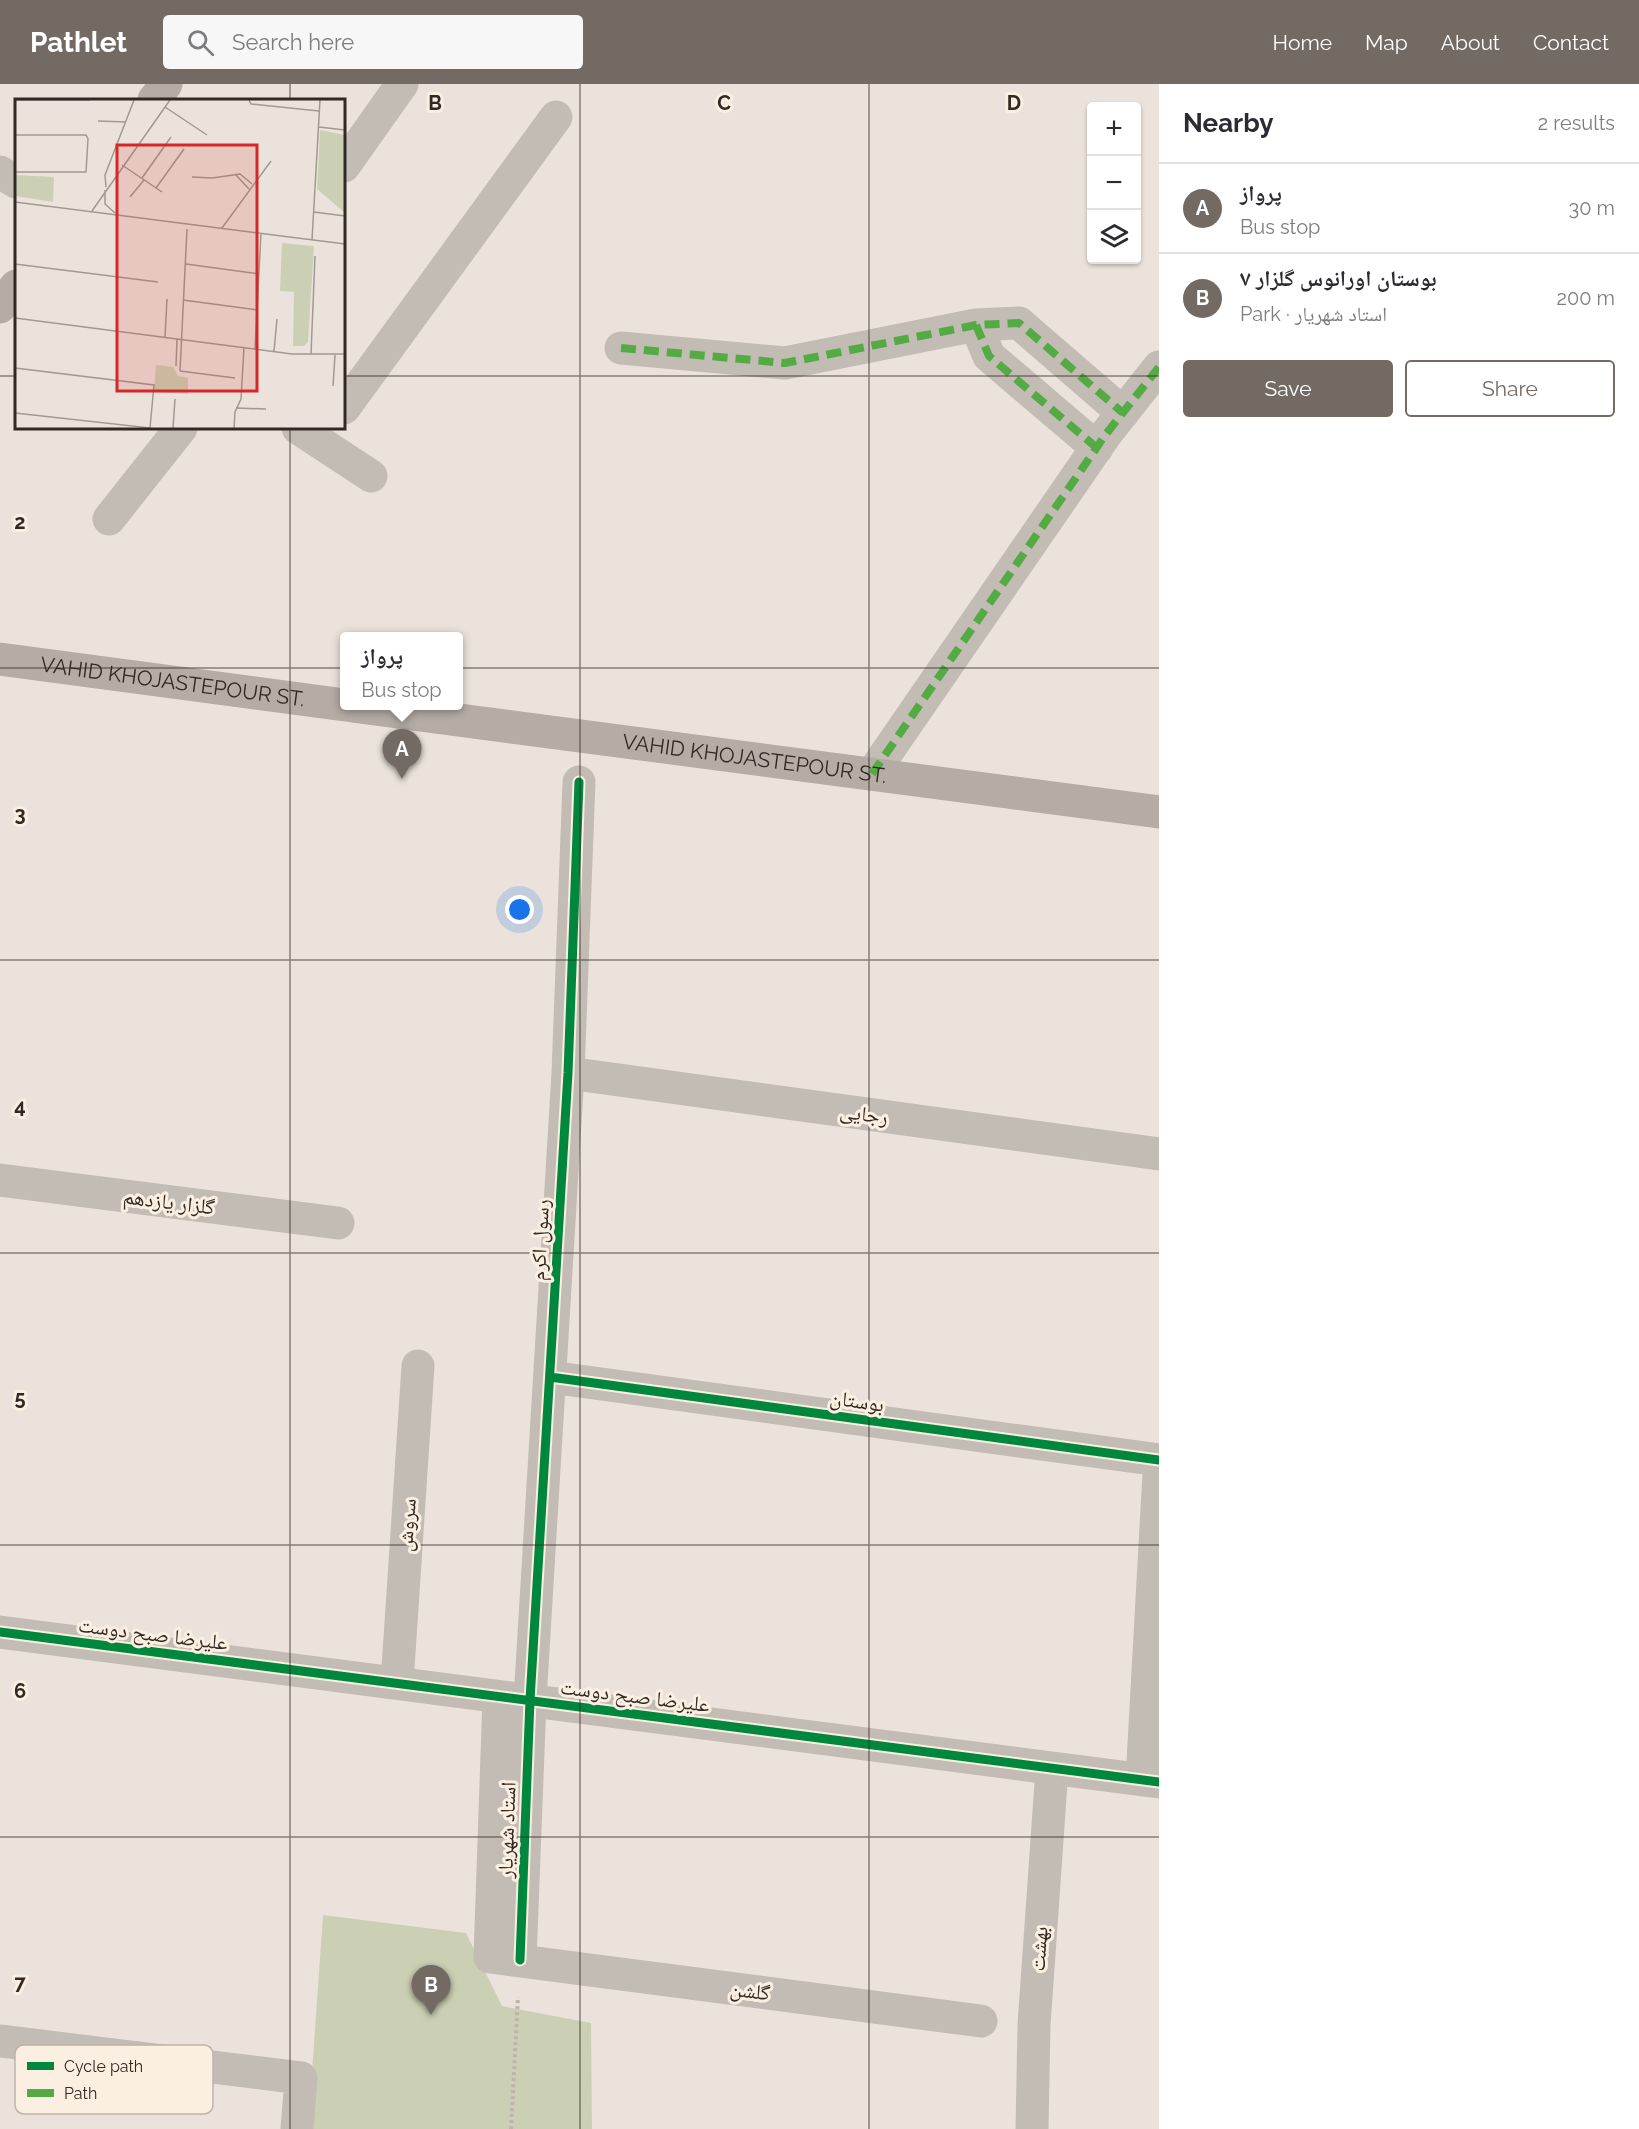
<!DOCTYPE html>
<html lang="en">
<head>
<meta charset="utf-8">
<style>
	body { margin:0; font-family:Raleway,"Noto Naskh Arabic",sans-serif; background:#f7f7f7; color:#2b2b33 }
	.controls { position:absolute; right:18px; top:18px; display:grid; overflow:hidden; border-radius:6px; box-shadow:0 2px 4px #0004 }
	.controls button { width:54px; height:54px; display:grid; place-items:center; padding:0; border:0; border-bottom:2px solid #e1e1e2; background:#fff; color:#2b2b33; font:30px sans-serif }
	.you { position:absolute; left:520px; top:826px; width:21px; height:21px; margin:-15px; border:4px solid #fff; border-radius:50%; background:#1a73e8; box-shadow:0 0 0 9px #1a73e833 }
	.badge { display:grid; place-items:center; width:39px; height:39px; border-radius:50%; background:#736a64; color:#fff; font-size:20px; font-weight:700 }
	.pin { position:absolute; translate:-50% -50px; filter:drop-shadow(0 2px 3px #0008) }
	.pin::after { content:''; position:absolute; top:32px; width:21px; height:18px; background:inherit; clip-path:polygon(0 0,100% 0,50% 100%) }
	.popup { position:absolute; left:340px; top:548px; width:123px; height:78px; box-sizing:border-box; display:grid; place-content:center; border-radius:6px; background:#fff; filter:drop-shadow(0 2px 4px #0005); font-size:20px; white-space:nowrap; color:#7c7c81 }
	.popup b { font-size:22px; color:#2b2b33 }
	.popup::after { content:''; position:absolute; left:50%; top:100%; margin-left:-12px; border:12px solid transparent; border-top-color:#fff }
	.list { margin:0; padding:0; list-style:none }
	h2 { display:flex; justify-content:space-between; align-items:center; height:78px; margin:0; padding:0 24px; font-size:26px }
	h2 small { font-size:20px; font-weight:400; color:#7c7c81 }
	.list li { display:grid; grid-template-columns:39px 1fr auto; gap:18px; align-items:center; box-sizing:border-box; height:90px; padding:0 24px; border-top:2px solid #e1e1e2 }
	.list b { display:block; font-size:22px; white-space:nowrap }
	.list p { margin:0; font-size:20px; white-space:nowrap; color:#7c7c81 }
	.list em { font-size:20px; font-style:normal; color:#7c7c81 }
	.actions { display:flex; gap:12px; padding:18px 24px }
	.actions a { flex:1; padding:14px 0; border:2px solid #736a64; border-radius:6px; text-align:center; font-size:21px; color:#736a64 }
	.actions .main { background:#736a64; color:#fff }
	.icon { flex:none; width:33px; height:33px; fill:none; stroke:currentColor; stroke-width:2; stroke-linecap:round; stroke-linejoin:round }
	.map { position:relative; flex:none; width:1159px; height:2045px; overflow:hidden }
	header { display:flex; align-items:center; gap:36px; box-sizing:border-box; height:84px; padding:0 30px; background:#736a64; color:#fff }
	header strong { font-size:28px }
	nav { display:flex; gap:33px; margin-inline-start:auto; font-size:21px }
	.search { width:420px; height:54px; background:#f7f7f7; display:flex; align-items:center; gap:15px; box-sizing:border-box; padding:0 21px; border-radius:6px; color:#7c7c81; font-size:22px }
	main { display:flex }
	aside { flex:1; background:#fff }
	.map>svg:first-child { display:block }
	.green { fill:#cbd0b4 }
	.lines { fill:none; stroke-linecap:round; stroke-linejoin:round }
	.path { stroke:#bcb4ad; stroke-width:4; stroke-dasharray:3 3; stroke-linecap:butt }
	.minor { stroke:#c3bcb5; stroke-width:33 }
	.secondary { stroke:#b4aca5; stroke-width:33 }
	.quiet { stroke:#54ab44; stroke-width:8; stroke-dasharray:15 8; stroke-linecap:butt }
	.cycleway-casing { stroke:#faefe0; stroke-width:13 }
	.cycleway { stroke:#00873e; stroke-width:9 }
	.grid { fill:none; stroke:#332924; stroke-width:1.5; stroke-opacity:0.55 }
	.labels { text-anchor:middle; stroke-width:6; stroke-linejoin:round; paint-order:stroke }
	.street-label { font-size:21px; fill:#332924; stroke:#faefe0 }
	.inset-road { fill:none; stroke:#a19992; stroke-width:1.5 }
	.view { fill:#d62828; fill-opacity:0.15; stroke:#d62828; stroke-width:3 }
	.inset-edge { fill:none; stroke:#332924; stroke-width:3 }
	.key { fill:#faefe0; stroke:#beb4a8; stroke-width:1.5 }
	.key-label { font-size:16px; fill:#332924 }
	.grid-label { font-size:20px; text-anchor:middle; font-weight:bold; fill:#332924; stroke:#faefe0; stroke-width:6; stroke-linejoin:round; paint-order:stroke }
</style>
</head>
<body>
<header>
<strong>Pathlet</strong>
<div class="search"><svg class="icon" aria-label="search" viewBox="0 0 24 24"><circle cx="10" cy="10" r="6"/><path d="M15 15l6 6"/></svg>Search here</div>
<nav><a>Home</a><a>Map</a><a>About</a><a>Contact</a></nav>
</header>
<main>
<div class="map">
<svg width="1159" height="2045" viewBox="0 0 1159 2045">
	<rect width="100%" height="100%" fill="#ebe3db"/>
	<!-- green -->
	<path class="green" d="M323 1831 466 1849 502 1922 591 1939 592 2045H308Z"/>
	<g class="lines">
		<!-- path -->
		<path class="path" d="M511 2045 518 1913"/>
		<!-- minor -->
		<path class="minor" d="M344 82 402 0
			M0 88 16 98
			M976 241 989 272 1097 364
			M621 264 785 279 976 241 1019 239 1123 329
			M344 324 556 33
			M298 344 371 392
			M109 435 181 344
			M872 690 1106 350 1159 283
			M568 989 1159 1070
			M0 1096 338 1139
			M550 1293 1159 1376
			M0 1548 1159 1698
			M397 1599 418 1282
			M499 1613 490 1873 981 1937
			M1142 1696 1159 1389
			M520 1876 530 1616 568 989 579 698
			M0 1957 301 1994 297 2045
			M1032 2045 1034 1941 1052 1685"/>
		<!-- secondary -->
		<g class="secondary">
			<path d="M154 16 166 0"/>
			<path d="M0 223 16 202"/>
			<path id="s1" d="M0 575 345 621"/>
			<path id="s2" d="M352 622 1159 728"/>
		</g>
		<!-- quiet -->
		<path class="quiet" d="M976 241 989 272 1097 364
			M621 264 785 279 976 241 1019 239 1123 329
			M872 690 1106 350 1159 283"/>
		<defs>
			<path id="cycleway" d="M550 1293 1159 1376
				M0 1548 1159 1698
				M520 1876 530 1616 568 989 579 698"/>
		</defs>
		<!-- cycleway casing -->
		<use href="#cycleway" class="cycleway-casing"/>
		<!-- cycleway -->
		<use href="#cycleway" class="cycleway"/>
	</g>
	<!-- grid -->
	<path class="grid" d="M290 0V16M580 0V2045M869 0V2045M0 292H16M344 292H1159M290 344V2045M0 584H1159M0 876H1159M0 1169H1159M0 1461H1159M0 1753H1159"/>
	<g class="labels">
		<!-- street labels -->
		<g class="street-label">
			<text dy="7" stroke="none"><textPath href="#s1" startOffset="174">VAHID KHOJASTEPOUR ST.</textPath></text>
			<text dy="7" stroke="none"><textPath href="#s2" startOffset="406">VAHID KHOJASTEPOUR ST.</textPath></text>
			<text transform="translate(864 1030) rotate(8)" y="7">رجایی</text>
			<text transform="translate(169 1118) rotate(7)" y="7">گلزار یازدهم</text>
			<text transform="translate(540 1156) rotate(-87)" y="7">رسول اکرم</text>
			<text transform="translate(857 1317) rotate(8)" y="7">بوستان</text>
			<text transform="translate(407 1441) rotate(-86)" y="7">سروش</text>
			<text transform="translate(153 1550) rotate(7)" y="7">علیرضا صبح دوست</text>
			<text transform="translate(635 1612) rotate(7)" y="7">علیرضا صبح دوست</text>
			<text transform="translate(507 1746) rotate(-88)" y="7">استاد شهریار</text>
			<text transform="translate(1039 1865) rotate(-86)" y="7">بهشت</text>
			<text transform="translate(750 1907) rotate(7)" y="7">گلشن</text>
		</g>
	</g>
	<!-- overview -->
	<g transform="translate(15 15)">
		<rect width="330" height="330" fill="#ebe3db"/>
		<path d="M305 31 330 36V114L302 90ZM0 76 39 78 38 103 0 97ZM267 144 299 147 293 243 289 247H278L279 193 265 192ZM141 266 158 268 163 277 173 279V295L139 293Z" fill="#cbd0b4"/>
		<path class="inset-road" d="M0 1H75M234 1 236 5 304 12M150 8 192 36M83 22 111 23M304 28 330 31M0 36H71L73 40 71 73H0M107 66 147 93M220 75 234 90M177 78 197 79 225 75 237 85M127 79 156 38M91 88 90 76 119 1M141 89 169 50M90 91V105L100 114M115 98 129 81M0 103 330 145M77 112 155 1M299 113 330 117M207 129 256 62M297 141 305 1M0 165 143 183M171 165 244 175M168 201 242 211M0 219 277 255H330M150 238 152 200M240 250 246 134M259 252 262 220M296 255 300 157M161 267 162 240M0 269 139 286 135 329 0 314M165 272 172 130M165 272 220 279M318 287 320 256M221 309 251 310M158 329 160 300M219 329 220 313 226 300 229 248"/>
		<path class="view" d="M102 46H242V292H102Z"/>
		<rect width="330" height="330" class="inset-edge"/>
	</g>
	<!-- legend -->
	<rect x="15" y="1961" width="198" height="69" rx="9" class="key"/>
	<rect x="27" y="1978" width="27" height="8" fill="#00873e"/>
	<rect x="27" y="2005" width="27" height="8" fill="#54ab44"/>
	<g class="key-label">
		<text x="64" y="1988">Cycle path</text>
		<text x="64" y="2015">Path</text>
	</g>
	<g class="grid-label">
		<text x="435" y="26">B</text>
		<text x="724" y="26">C</text>
		<text x="1014" y="26">D</text>
		<text x="20" y="445">2</text>
		<text x="20" y="737">3</text>
		<text x="20" y="1029">4</text>
		<text x="20" y="1321">5</text>
		<text x="20" y="1614">6</text>
		<text x="20" y="1906">7</text>
	</g>
</svg>
<div class="controls">
<button>+</button>
<button>−</button>
<button><svg class="icon" aria-label="layers" viewBox="0 0 24 24"><path d="M12 4l9 5-9 5-9-5zM3 14l9 5 9-5"/></svg></button>
</div>
<div class="you"></div>
<div class="pin badge" style="left:402px;top:695px">A</div>
<div class="popup"><b>پرواز</b>Bus stop</div>
<div class="pin badge" style="left:431px;top:1931px">B</div>
</div>
<aside>
<h2>Nearby<small>2 results</small></h2>
<ul class="list">
<li><span class="badge">A</span><div><b>پرواز</b><p>Bus stop</p></div><em>30 m</em></li>
<li><span class="badge">B</span><div><b>بوستان اورانوس گلزار ۷</b><p>Park · استاد شهریار</p></div><em>200 m</em></li>
</ul>
<div class="actions"><a class="main">Save</a><a>Share</a></div>
</aside>
</main>
</body>
</html>
